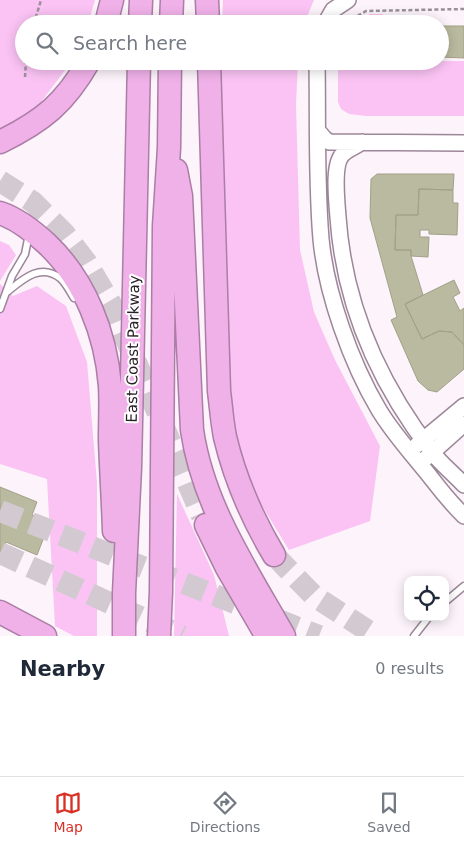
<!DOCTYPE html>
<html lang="en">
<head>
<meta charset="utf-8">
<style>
	body { margin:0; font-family:"DejaVu Sans",sans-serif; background:#f2f2f3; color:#1f2937 }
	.controls { position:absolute; right:15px; bottom:15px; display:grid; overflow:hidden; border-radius:10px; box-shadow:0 2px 12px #0003 }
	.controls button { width:45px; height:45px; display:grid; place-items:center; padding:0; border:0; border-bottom:1px solid #e0e1e3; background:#fff; color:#1f2937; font:25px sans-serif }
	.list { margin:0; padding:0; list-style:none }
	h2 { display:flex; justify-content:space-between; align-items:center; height:65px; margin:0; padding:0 20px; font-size:21px }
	h2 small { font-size:16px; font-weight:400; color:#747a83 }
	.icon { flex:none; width:28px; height:28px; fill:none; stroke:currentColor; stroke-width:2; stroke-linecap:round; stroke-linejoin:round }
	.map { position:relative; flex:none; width:464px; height:636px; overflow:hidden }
	.search { position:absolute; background:#fff; box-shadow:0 2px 12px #0003; left:15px; right:15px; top:15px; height:55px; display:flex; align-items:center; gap:12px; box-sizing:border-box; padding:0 18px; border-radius:28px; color:#747a83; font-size:19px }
	.sheet { height:140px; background:#fff }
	nav { display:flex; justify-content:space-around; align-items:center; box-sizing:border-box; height:70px; border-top:1px solid #e0e1e3; background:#fff; font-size:14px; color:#747a83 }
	nav a { display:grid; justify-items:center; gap:2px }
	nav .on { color:#d93025 }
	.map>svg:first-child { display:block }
	.green { fill:#fac3f4 }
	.building { fill:#babaa0; stroke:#a1a188 }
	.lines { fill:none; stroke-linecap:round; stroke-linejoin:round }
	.motorway-tunnel { stroke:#d2c9d1; stroke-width:22; stroke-dasharray:22 11; stroke-linecap:butt }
	.service-casing { stroke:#9c8799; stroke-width:9 }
	.tertiary-casing { stroke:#9c8799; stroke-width:18 }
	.motorway-casing { stroke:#aa7ea5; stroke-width:25 }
	.path { stroke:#999198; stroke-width:2.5; stroke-dasharray:4 2.5; stroke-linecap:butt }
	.service { stroke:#fff; stroke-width:6 }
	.tertiary { stroke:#fff; stroke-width:15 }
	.motorway { stroke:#f0b1e9; stroke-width:22 }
	.labels { text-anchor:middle; stroke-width:4; stroke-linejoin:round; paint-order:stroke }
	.street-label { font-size:15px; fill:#282027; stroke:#fff }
</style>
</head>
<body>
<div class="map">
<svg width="464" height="636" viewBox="0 0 464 636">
	<rect width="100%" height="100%" fill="#fcf3fb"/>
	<!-- green -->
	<path class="green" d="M0 0H95L88 24H24V61H72L38 106 0 131Z
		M223 0H314L304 24H222Z
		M370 14H383V24H352Z
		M220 61H298L296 105 300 250 314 312 335 360 380 446 370 521 289 550 253 491 232 430Z
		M338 61H464V116H366L349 114 341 109 338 102Z
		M0 241 9 245 16 255 0 281Z
		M0 284 13 296 37 286 66 306 87 362 97 483V636H74L55 626 47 479 0 464Z
		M177 494 214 575 229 636H174Z"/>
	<!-- building -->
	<path class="building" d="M440 26H464V58L440 57Z
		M377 174H454L453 190 419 189 418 215H396L395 250H411V256L423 295 405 304 422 339 439 331 452 332 464 345V369L437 392 428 390 418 381 391 320 397 317 370 218 371 179Z
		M419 189 453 190V203H458L457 235 429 234V230H420V237H429L428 257 411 256V250H395L396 215H418Z
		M454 280 460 293 453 297 460 311 464 308V345L452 332 439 331 422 339 405 304Z
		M0 487 37 502 32 515 42 518 38 529 46 532 37 555 6 542 0 557Z"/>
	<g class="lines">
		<!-- motorway-tunnel -->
		<path class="motorway-tunnel" d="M0 181 33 202 64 233 86 262 111 304 202 516
			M0 511 319 636
			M0 553 182 636
			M274 555 314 596 376 636"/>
		<defs>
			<path id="service" d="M7 292C23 279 40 263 60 278 66 283 70 292 74 298
				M0 309 12 276 25 254 29 234
				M445 602 464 586
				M414 636 429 617"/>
			<path id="tertiary" d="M325 24 333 10 348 0
				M317 61C318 120 316 180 321 239 326 293 351 363 379 410 394 435 414 456 432 479 442 492 452 504 464 516
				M318 131 324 138 329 142 464 143
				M362 142C357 146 348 149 343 154 332 164 337 202 338 217 344 305 378 382 432 452 441 464 454 474 464 485
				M417 445 464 406
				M426 458 464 424"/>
			<path id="motorway" d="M207 0 208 24
				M106 24 112 0
				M140 24 141 0
				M171 24 172 0
				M209 61 219 391C221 406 222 422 225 437 235 479 252 518 274 555
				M0 142C43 121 65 103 89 61
				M176 170 181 196 192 430C203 506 247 570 284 636
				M0 213C18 219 33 231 47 244 85 280 106 334 110 386 111 404 110 422 110 440 111 470 113 500 114 531
				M206 525 227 568 266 635
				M0 612 45 636
				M124 636V593L130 468 139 61
				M159 636 161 592 164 226 169 148 170 61"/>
		</defs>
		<!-- service casing -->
		<use href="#service" class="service-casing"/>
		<!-- tertiary casing -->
		<use href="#tertiary" class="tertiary-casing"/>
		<!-- motorway casing -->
		<use href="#motorway" class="motorway-casing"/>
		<!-- path -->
		<path class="path" d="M352 19 366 11 464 9
			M34 24 41 0
			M25 77 26 61"/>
		<!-- service -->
		<use href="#service" class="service"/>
		<!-- tertiary -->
		<use href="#tertiary" class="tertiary"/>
		<!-- motorway -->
		<use href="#motorway" class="motorway"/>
	</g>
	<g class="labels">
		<!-- street labels -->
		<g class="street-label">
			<text transform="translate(133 349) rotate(-89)" y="5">East Coast Parkway</text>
		</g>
	</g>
</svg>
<div class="controls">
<button><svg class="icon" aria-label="locate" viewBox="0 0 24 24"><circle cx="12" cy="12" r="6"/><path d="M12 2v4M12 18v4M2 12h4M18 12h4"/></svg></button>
</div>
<div class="search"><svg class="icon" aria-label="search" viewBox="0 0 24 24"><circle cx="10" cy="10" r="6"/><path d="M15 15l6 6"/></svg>Search here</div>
</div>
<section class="sheet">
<h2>Nearby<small>0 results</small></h2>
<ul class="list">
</ul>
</section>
<nav>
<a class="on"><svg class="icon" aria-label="map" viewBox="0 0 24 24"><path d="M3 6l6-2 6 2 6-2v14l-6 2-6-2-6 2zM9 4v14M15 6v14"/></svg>Map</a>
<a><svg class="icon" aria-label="directions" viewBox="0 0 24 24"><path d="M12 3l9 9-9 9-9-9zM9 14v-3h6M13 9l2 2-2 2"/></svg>Directions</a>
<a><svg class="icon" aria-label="saved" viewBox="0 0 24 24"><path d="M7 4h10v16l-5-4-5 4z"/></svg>Saved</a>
</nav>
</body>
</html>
